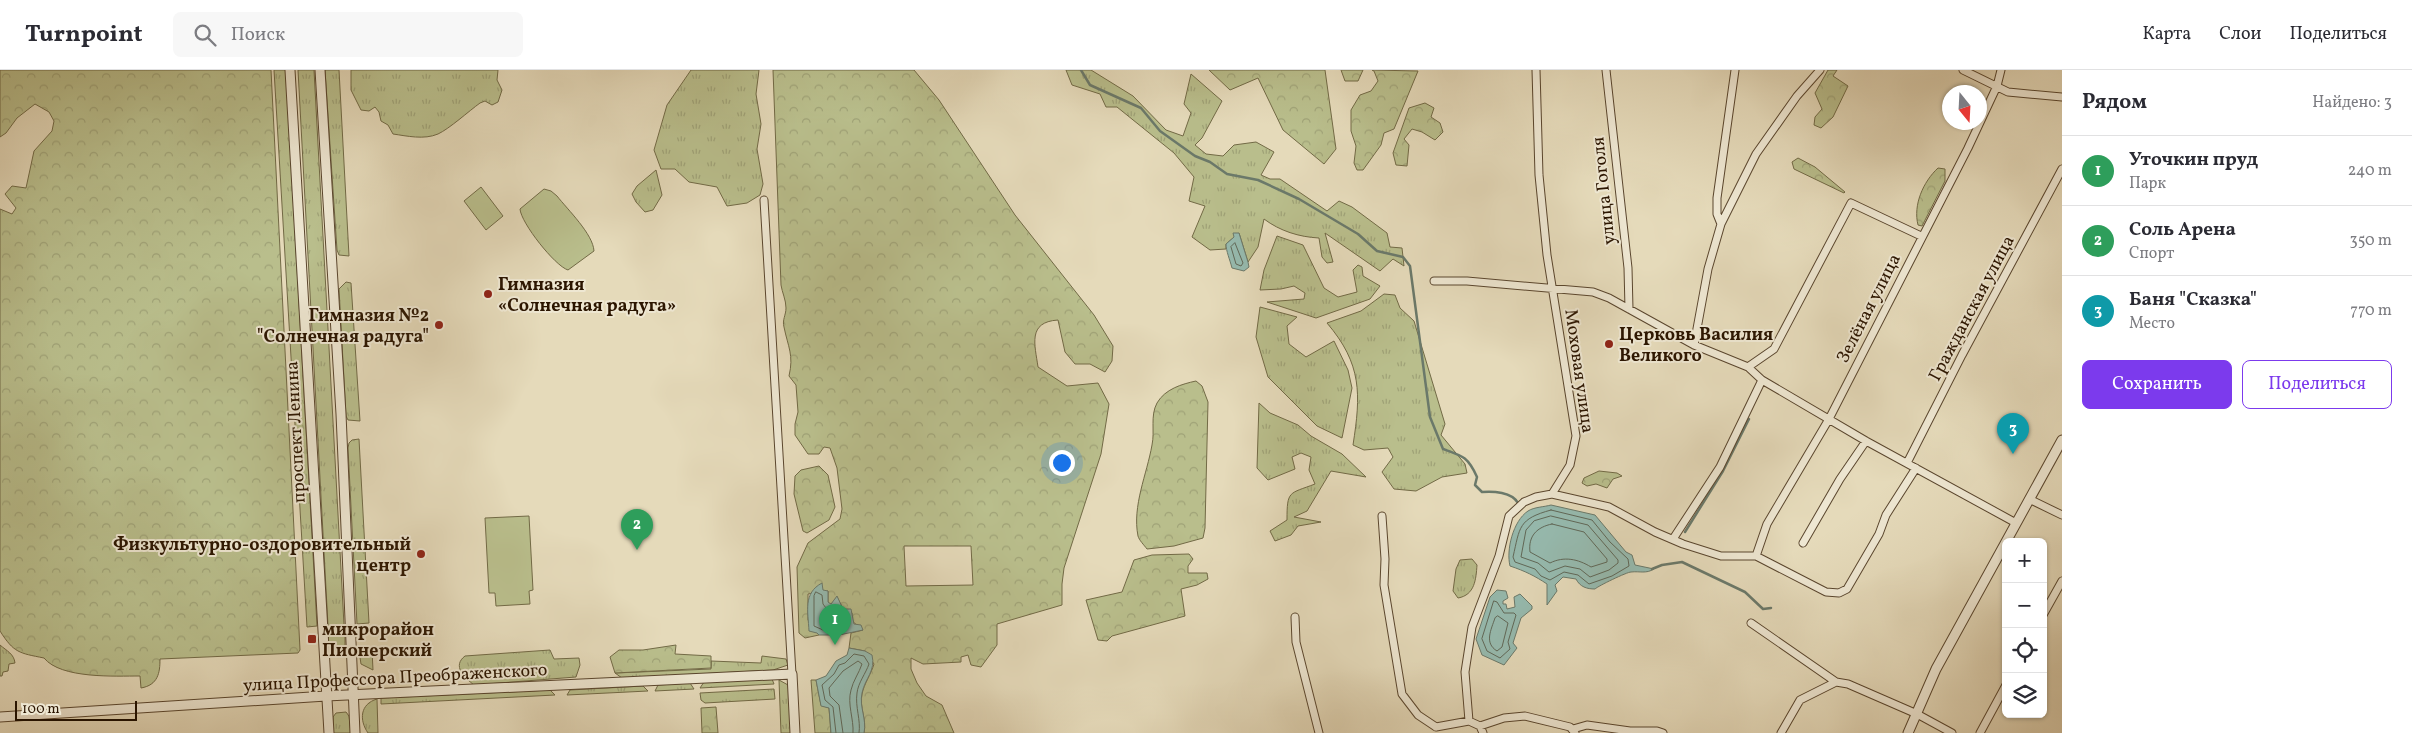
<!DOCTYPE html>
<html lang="ru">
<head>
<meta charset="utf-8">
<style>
	body { margin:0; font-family:Vollkorn,serif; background:#f7f7f7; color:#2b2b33 }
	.controls { position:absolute; right:15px; bottom:15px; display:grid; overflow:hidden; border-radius:8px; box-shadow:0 1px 4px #0004 }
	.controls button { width:45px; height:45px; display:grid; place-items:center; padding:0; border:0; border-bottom:1px solid #e1e1e2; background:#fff; color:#2b2b33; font:25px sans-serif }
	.compass { position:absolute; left:1942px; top:15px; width:45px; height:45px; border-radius:50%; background:#fff; box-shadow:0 1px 4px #0004; rotate:162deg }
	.scale { position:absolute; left:15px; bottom:12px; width:122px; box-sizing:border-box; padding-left:5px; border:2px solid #2b1500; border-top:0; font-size:14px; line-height:18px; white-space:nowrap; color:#2b1500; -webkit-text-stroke:4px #eee7d2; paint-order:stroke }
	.you { position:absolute; left:1061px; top:392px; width:18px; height:18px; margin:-12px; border:4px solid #fff; border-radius:50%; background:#1a73e8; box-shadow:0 0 0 8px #1a73e833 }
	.badge { display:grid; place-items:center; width:32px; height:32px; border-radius:50%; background:#7c3aed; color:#fff; font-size:16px; font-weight:700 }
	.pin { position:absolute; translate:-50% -41px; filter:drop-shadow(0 1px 2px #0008) }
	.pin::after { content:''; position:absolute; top:26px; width:18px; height:15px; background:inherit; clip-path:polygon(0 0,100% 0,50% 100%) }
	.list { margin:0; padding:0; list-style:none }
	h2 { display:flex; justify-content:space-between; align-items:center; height:65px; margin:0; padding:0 20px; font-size:21px }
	h2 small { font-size:16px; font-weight:400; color:#7c7c81 }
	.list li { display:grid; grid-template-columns:32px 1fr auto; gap:15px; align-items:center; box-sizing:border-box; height:70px; padding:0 20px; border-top:1px solid #e1e1e2 }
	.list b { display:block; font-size:19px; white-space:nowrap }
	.list p { margin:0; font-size:16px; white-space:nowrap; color:#7c7c81 }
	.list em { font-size:16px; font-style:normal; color:#7c7c81 }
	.actions { display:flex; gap:10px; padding:15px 20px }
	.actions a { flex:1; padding:11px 0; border:1px solid #7c3aed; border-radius:8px; text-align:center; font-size:18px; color:#7c3aed }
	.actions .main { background:#7c3aed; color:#fff }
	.icon { flex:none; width:28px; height:28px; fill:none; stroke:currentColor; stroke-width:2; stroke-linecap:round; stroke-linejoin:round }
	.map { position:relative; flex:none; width:2062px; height:663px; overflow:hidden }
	header { display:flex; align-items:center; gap:30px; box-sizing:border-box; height:70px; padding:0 25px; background:#fff; border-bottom:1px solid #e1e1e2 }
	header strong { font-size:24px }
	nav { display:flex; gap:28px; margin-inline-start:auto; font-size:18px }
	.search { width:350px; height:45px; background:#f7f7f7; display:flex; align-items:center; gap:12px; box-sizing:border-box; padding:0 18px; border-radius:8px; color:#7c7c81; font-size:19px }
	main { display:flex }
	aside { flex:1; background:#fff }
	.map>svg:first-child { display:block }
	.grass { fill:url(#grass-tufts); stroke:#726a46 }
	.forest { fill:url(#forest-crowns); stroke:#726a46; fill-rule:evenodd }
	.pitch { fill:#b9be8c; stroke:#726a46 }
	.water { fill:#96bbb0; stroke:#6b796a }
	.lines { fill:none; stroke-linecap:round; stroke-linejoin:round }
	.shore { stroke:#606858; stroke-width:1 }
	.stream { stroke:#6b796a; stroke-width:2.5 }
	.minor-casing { stroke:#5a462e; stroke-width:9 }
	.tertiary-casing { stroke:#5a462e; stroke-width:11 }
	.minor { stroke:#eee7d2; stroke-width:7 }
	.tertiary { stroke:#eee7d2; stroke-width:9 }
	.poi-dot { fill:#8f2418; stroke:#eee7d2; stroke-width:2 }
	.labels { text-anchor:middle; stroke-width:4; stroke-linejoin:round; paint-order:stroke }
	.street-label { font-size:18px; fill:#2b1500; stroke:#eee7d2 }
	.poi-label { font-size:18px; font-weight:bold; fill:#2b1500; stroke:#eee7d2; text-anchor:start }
</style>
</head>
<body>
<header>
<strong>Turnpoint</strong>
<div class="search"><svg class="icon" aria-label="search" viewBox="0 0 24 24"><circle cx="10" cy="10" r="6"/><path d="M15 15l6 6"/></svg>Поиск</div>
<nav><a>Карта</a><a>Слои</a><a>Поделиться</a></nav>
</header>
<main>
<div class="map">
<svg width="2062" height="663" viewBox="0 0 2062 663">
	<defs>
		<pattern id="grass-tufts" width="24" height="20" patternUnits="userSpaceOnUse" patternTransform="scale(1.25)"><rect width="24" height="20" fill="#b9be8c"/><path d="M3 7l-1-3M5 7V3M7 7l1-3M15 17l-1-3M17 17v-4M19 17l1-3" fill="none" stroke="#9fa277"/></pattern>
		<pattern id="forest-crowns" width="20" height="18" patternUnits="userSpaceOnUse" patternTransform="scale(1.25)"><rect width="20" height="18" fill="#b9be8c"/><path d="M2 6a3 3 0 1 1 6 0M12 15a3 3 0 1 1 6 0" fill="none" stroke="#9fa277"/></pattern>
	</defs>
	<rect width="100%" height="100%" fill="#e5daba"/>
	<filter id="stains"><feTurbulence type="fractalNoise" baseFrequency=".004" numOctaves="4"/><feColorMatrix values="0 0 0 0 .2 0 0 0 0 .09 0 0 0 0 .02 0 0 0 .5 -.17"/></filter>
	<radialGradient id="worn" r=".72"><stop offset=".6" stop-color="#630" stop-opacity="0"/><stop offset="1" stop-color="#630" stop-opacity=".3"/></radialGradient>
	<!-- grass -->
	<path class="grass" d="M274 0H286L317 556 307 557Z
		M298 0H314L344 555 328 556Z
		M325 0H339L349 186 339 185 337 180Z
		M351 0H498L497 10 502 20 498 32 492 35 485 31 480 33C469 41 449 59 438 64 424 70 407 66 393 64L388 55 381 51 379 42 375 37 369 41 361 40 351 20Z
		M691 0H759L756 24 761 54 757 79 763 114 760 125 747 133 727 136 717 117 689 112 675 99H661L654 80 667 35Z
		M1066 0H1091L1133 26 1166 60 1183 66 1191 43 1184 34 1191 4 1222 31 1202 68 1195 75 1206 84 1223 86 1234 75 1256 72 1274 82 1261 105 1270 109H1280L1327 141 1339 131 1352 137 1387 163 1390 177 1402 178 1404 196 1393 189 1380 201 1325 163 1333 192 1327 193 1322 187 1319 168C1299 167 1280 161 1264 149L1258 177 1248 192 1239 163 1226 174V179L1210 180 1192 167 1205 136 1189 131 1194 107 1174 83 1117 37H1106L1100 24 1072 15Z
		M656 100 662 125 653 140 645 142 636 132 632 124 637 116Z
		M1277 166 1303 175 1324 218 1338 227 1357 222 1353 200 1358 195 1362 197 1363 206 1380 216 1370 229 1316 248 1267 232 1304 229 1305 223 1294 216 1281 219 1260 220 1264 200Z
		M346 212 351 213 360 351 348 350 346 346 339 219Z
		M1384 224 1395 225 1400 238 1414 251 1445 354 1441 365 1465 394 1467 403 1442 407 1416 421 1394 419 1382 402 1393 387 1388 378 1364 380 1353 375C1361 324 1362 294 1327 253L1361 241Z
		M1260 237 1297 247 1287 256 1289 274 1306 287 1334 271 1348 300 1352 318 1342 368 1317 356 1268 307 1256 267Z
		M1259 333 1270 343 1298 355 1311 366 1342 384 1366 407 1331 401 1307 441 1294 447 1321 452 1298 456 1291 465 1275 471 1270 461 1287 450C1287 420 1289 424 1315 414L1309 400 1311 387 1301 383 1292 387 1295 399 1268 410 1257 398Z
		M359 369 369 553 357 554 348 378 349 373 352 370Z
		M1472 489 1477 495C1476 509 1475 525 1458 528L1453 521 1456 499 1460 490Z
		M345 560V580L329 581 328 561Z
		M0 575C7 581 14 584 15 593L9 594 8 601 3 602 2 606H0Z
		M372 580 373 600 361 594 359 581Z
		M550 580 554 589 579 588 580 595 576 607 474 615C464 607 452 596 465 586Z
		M762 586 786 589 788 595 773 600 622 608 615 603 711 599V591L761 593Z
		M772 609 774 614 700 618 704 612Z
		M779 610 788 615 793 663H781Z
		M690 613 694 619 655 621 658 615Z
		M643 616 648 621 567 625 570 620Z
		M774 619 775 629 705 633 701 630 700 623Z
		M550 620 555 625 381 634V628Z
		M377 629 378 663H368C359 650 360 634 377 629Z
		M346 642 349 646 351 663H333V647L336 643Z"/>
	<!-- forest -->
	<path class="forest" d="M0 0H271L300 580 298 583 160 589C160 603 158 615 141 618L140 606C115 606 61 609 44 588 19 583 14 583 0 561V139L12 144 16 138 5 124 12 116 26 118 34 81 52 61 54 51 49 42 35 34 17 48 6 63 0 67Z
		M773 0H914L939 30 1015 145 1094 245 1113 276 1112 291 1105 302 1090 294H1075L1065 282 1058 250C1027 252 1035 275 1038 297L1067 316 1098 313 1109 334 1101 384 1064 498 1062 514V535L997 554V575L981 597 971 595 968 585 961 587V592L923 594 911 588V599L917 613 926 626 942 635 954 663H864C867 649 859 638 862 624 864 614 871 604 874 594L865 581 849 578 851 563 863 560 852 551V543L843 539 837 527 831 535 828 532V521L808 524V550L819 565 805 568 799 563 797 497 808 473 840 449 842 439 837 398 830 378 824 377 819 384H808L795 365V354L798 342 796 315 789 306C794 285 788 277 784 257 782 250 786 245 786 238 786 230 782 222 781 215ZM904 476H971L973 515 906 516Z
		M1209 0H1325L1336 79 1324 94 1283 60 1258 8 1230 20Z
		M1341 0H1363L1358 11H1345Z
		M1372 0 1418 1 1394 59 1384 63 1381 75 1363 100H1357L1354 93 1356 76 1351 61V40L1360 25 1371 21 1378 11 1374 1Z
		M1828 0H1837L1833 6 1848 16 1833 47 1821 58 1814 55 1815 47 1822 39 1815 23Z
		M1425 33 1434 38 1431 47 1440 53 1443 62 1435 70 1422 62 1412 59 1404 69 1409 75 1407 96 1396 95 1393 83 1409 38Z
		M1798 88 1815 97 1845 122 1844 123 1794 99 1792 92Z
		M1938 98 1945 99V111L1922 156 1918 155C1913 135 1923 112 1938 98Z
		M1196 311 1202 316 1208 332 1205 458 1203 468 1174 476 1147 479C1144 475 1139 470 1138 466 1132 436 1147 404 1152 375 1155 361 1150 346 1157 333 1165 319 1182 314 1196 311Z
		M819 396 828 405 835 437 829 450 807 463 803 461 794 424 795 406 801 400Z
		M1599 401 1617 403 1622 406 1613 409 1607 418 1596 414 1587 416 1582 413 1584 408Z
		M1189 484 1193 489 1188 496V503H1207L1208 509 1197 515 1181 519 1185 546 1112 566 1107 571 1098 570 1086 530 1122 522 1134 490 1152 485Z
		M676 575 675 584 711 586V598L615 603 610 587 619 580H643Z
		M811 610H816L821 635 829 638 831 663H815Z
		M716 637 718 663H702L701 638Z"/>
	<!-- pitch -->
	<path class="pitch" d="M481 117 503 146 486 160 464 131Z
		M544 119 551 121 557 126C568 140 593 164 594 181L568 200C555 196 521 153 520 139Z
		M529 446 533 520 529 521 530 534 496 536 495 523H489L485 448Z"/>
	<!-- water -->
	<path class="water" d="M1233 163H1239L1248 192 1249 197 1244 201 1232 198C1230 190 1226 181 1226 174L1234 167Z
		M1551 435 1595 445 1626 482 1632 485 1635 495 1654 499C1646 504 1640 501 1631 502 1627 502 1598 516 1595 519 1587 519 1580 517 1576 509L1563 507 1555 515 1557 521 1547 535V514C1535 506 1525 501 1510 496 1506 480 1513 451 1528 441 1534 437 1544 437 1551 435Z
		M822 513 823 520 828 521V532L831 534 837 526 843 539H851L854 554 861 555 863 560 839 565H819L817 563 809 561C808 541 803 523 822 513Z
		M1497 520 1506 521 1508 528 1503 531V534H1506L1507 539 1515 537 1514 527 1520 524 1532 536V539L1521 548 1513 573 1517 578 1504 595 1482 585 1476 569 1490 527Z
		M849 578 865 581 872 585C876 601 865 608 862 623 859 637 867 649 864 663H831L829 638 821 636 816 610 826 606 836 591 847 585Z"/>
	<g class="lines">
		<!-- shore -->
		<path class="shore" d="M1235 173 1243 193 1241 196 1236 194 1231 177Z
			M1551 440 1592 450 1610 472 1628 489 1629 496 1612 506 1589 514 1578 505 1564 502 1550 510 1541 506 1535 499 1515 492 1513 487C1520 457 1518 449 1551 440Z
			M1551 446 1588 455 1618 490V493L1609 500 1590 507 1580 499 1565 496 1549 502 1538 493 1521 487 1526 460 1534 451Z
			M1552 454 1584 462 1607 489V492L1591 497C1578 489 1564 486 1550 493L1530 482C1528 466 1537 457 1552 454Z
			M816 522 822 525 823 534 826 538H836L840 543 846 545 848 558 823 560 814 556V526Z
			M1494 531 1497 532 1504 543H1514L1516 545 1508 572 1510 579 1500 588 1487 581 1482 569Z
			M822 543 833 545 839 552 824 554 820 550Z
			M1498 546 1508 553 1502 577 1497 581C1484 573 1491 560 1495 548Z
			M836 663 833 637 825 630 822 615 834 604 839 595 845 593 854 584 864 586 869 594C866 603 858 613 857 623 855 637 861 650 859 663
			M843 663 839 635 830 626 829 618 843 601 858 591 862 594C859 603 853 611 851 620 847 634 854 649 853 663"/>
		<!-- stream -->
		<path class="stream" d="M1081 0 1090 15 1141 38 1160 61 1195 86 1210 92 1227 104 1258 110 1299 129 1358 164 1377 181 1403 187 1410 196 1430 347 1443 379C1463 386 1468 387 1477 407L1475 415 1482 422C1493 421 1512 422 1518 433
			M1685 462 1723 401 1749 349
			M1652 499 1662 495 1682 492 1745 522 1763 539 1771 538"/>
		<defs>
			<path id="minor" d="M1536 0 1539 105 1547 185 1576 366 1570 395 1552 424
				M1606 0 1628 198 1629 239
				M1963 0 2008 22 2062 27
				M764 130 792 604
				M1721 154 1756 84 1797 26 1820 0
				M1434 211H1467L1593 222 1609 228 1694 275 1748 297 1762 310 1866 371 2016 453
				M1694 275 1708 199 1721 154 1717 144V128L1735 0
				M1748 297 1774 279 1851 133 1921 166
				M1907 393 1962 285 2062 99
				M2029 429 2062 445
				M1382 446 1385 489 1384 515 1402 624 1418 645 1436 657
				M1673 469 1720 397 1762 310
				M1803 473 1840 409 1866 371
				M1756 486 1767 454 1829 349 1968 78 1997 16 2001 0
				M2043 545 2062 511
				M1295 547 1296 572 1319 663
				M1751 553 1836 612
				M1469 651 1465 602 1472 557 1499 486 1509 446 1524 432 1536 427 1552 424 1609 437 1655 462 1683 474 1721 486H1756L1826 522 1839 523 1847 519 1879 464 1886 445 1916 398
				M1480 656 1483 663
				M1436 657 1469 651 1480 656 1504 648 1525 646 1570 657 1575 663
				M1573 659 1587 655 1630 661H1657L1663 663
				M1781 663 1800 630 1836 612 1848 614 1917 644 1952 663
				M1980 663 2006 615"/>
			<path id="tertiary" d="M290 0 329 663
				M320 0 341 344 355 663
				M0 647 326 626 792 604 795 663
				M1908 663 1936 599 2062 370"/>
		</defs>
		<!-- minor casing -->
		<use href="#minor" class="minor-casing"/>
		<!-- tertiary casing -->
		<use href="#tertiary" class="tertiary-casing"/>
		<!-- minor -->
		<use href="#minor" class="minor"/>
		<!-- tertiary -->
		<use href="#tertiary" class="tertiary"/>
	</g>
	<!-- markers -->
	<g class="poi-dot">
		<circle cx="488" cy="224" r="5"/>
		<circle cx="439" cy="255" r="5"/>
		<circle cx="1609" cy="274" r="5"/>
		<circle cx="421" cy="484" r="5"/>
		<rect x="307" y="564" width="10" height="10" rx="2.5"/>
	</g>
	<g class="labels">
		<!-- street labels -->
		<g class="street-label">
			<text transform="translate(1603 121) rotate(-96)" y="6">улица Гоголя</text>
			<text transform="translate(1868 238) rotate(-63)" y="6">Зелёная улица</text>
			<text transform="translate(1971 238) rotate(-62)" y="6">Гражданская улица</text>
			<text transform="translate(1580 301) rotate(82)" y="6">Моховая улица</text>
			<text transform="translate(295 362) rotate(-93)" y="6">проспект Ленина</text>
			<text transform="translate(395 607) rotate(-3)" y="6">улица Профессора Преображенского</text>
		</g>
		<!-- poi labels -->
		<g class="poi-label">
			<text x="498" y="220">Гимназия<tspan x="498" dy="21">«Солнечная радуга»</tspan></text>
			<text x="429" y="251" text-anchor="end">Гимназия №2<tspan x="429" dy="21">"Солнечная радуга"</tspan></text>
			<text x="1619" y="270">Церковь Василия<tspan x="1619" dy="21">Великого</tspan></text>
			<text x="411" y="480" text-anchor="end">Физкультурно-оздоровительный<tspan x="411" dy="21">центр</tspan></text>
			<text x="322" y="565">микрорайон<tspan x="322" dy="21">Пионерский</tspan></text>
		</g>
	</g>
	<rect width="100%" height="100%" filter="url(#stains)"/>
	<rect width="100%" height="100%" fill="url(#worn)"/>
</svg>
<div class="controls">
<button>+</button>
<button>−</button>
<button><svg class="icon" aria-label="locate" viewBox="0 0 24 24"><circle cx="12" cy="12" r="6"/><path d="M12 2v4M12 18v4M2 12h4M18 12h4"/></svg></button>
<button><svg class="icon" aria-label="layers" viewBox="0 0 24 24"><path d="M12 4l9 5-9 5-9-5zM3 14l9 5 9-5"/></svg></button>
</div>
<svg class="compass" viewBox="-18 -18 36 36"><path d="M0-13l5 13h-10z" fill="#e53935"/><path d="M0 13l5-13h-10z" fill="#7c7c81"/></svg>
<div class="scale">100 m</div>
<div class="you"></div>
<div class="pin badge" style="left:835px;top:575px;background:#2e9e5b">1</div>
<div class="pin badge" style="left:637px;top:480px;background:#2e9e5b">2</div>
<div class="pin badge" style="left:2013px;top:384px;background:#0f9aa8">3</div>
</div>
<aside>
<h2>Рядом<small>Найдено: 3</small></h2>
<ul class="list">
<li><span class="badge" style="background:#2e9e5b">1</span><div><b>Уточкин пруд</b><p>Парк</p></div><em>240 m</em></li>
<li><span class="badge" style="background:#2e9e5b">2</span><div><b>Соль Арена</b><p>Спорт</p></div><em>350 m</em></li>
<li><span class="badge" style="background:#0f9aa8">3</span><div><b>Баня &quot;Сказка&quot;</b><p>Место</p></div><em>770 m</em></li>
</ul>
<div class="actions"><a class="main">Сохранить</a><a>Поделиться</a></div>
</aside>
</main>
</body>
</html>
